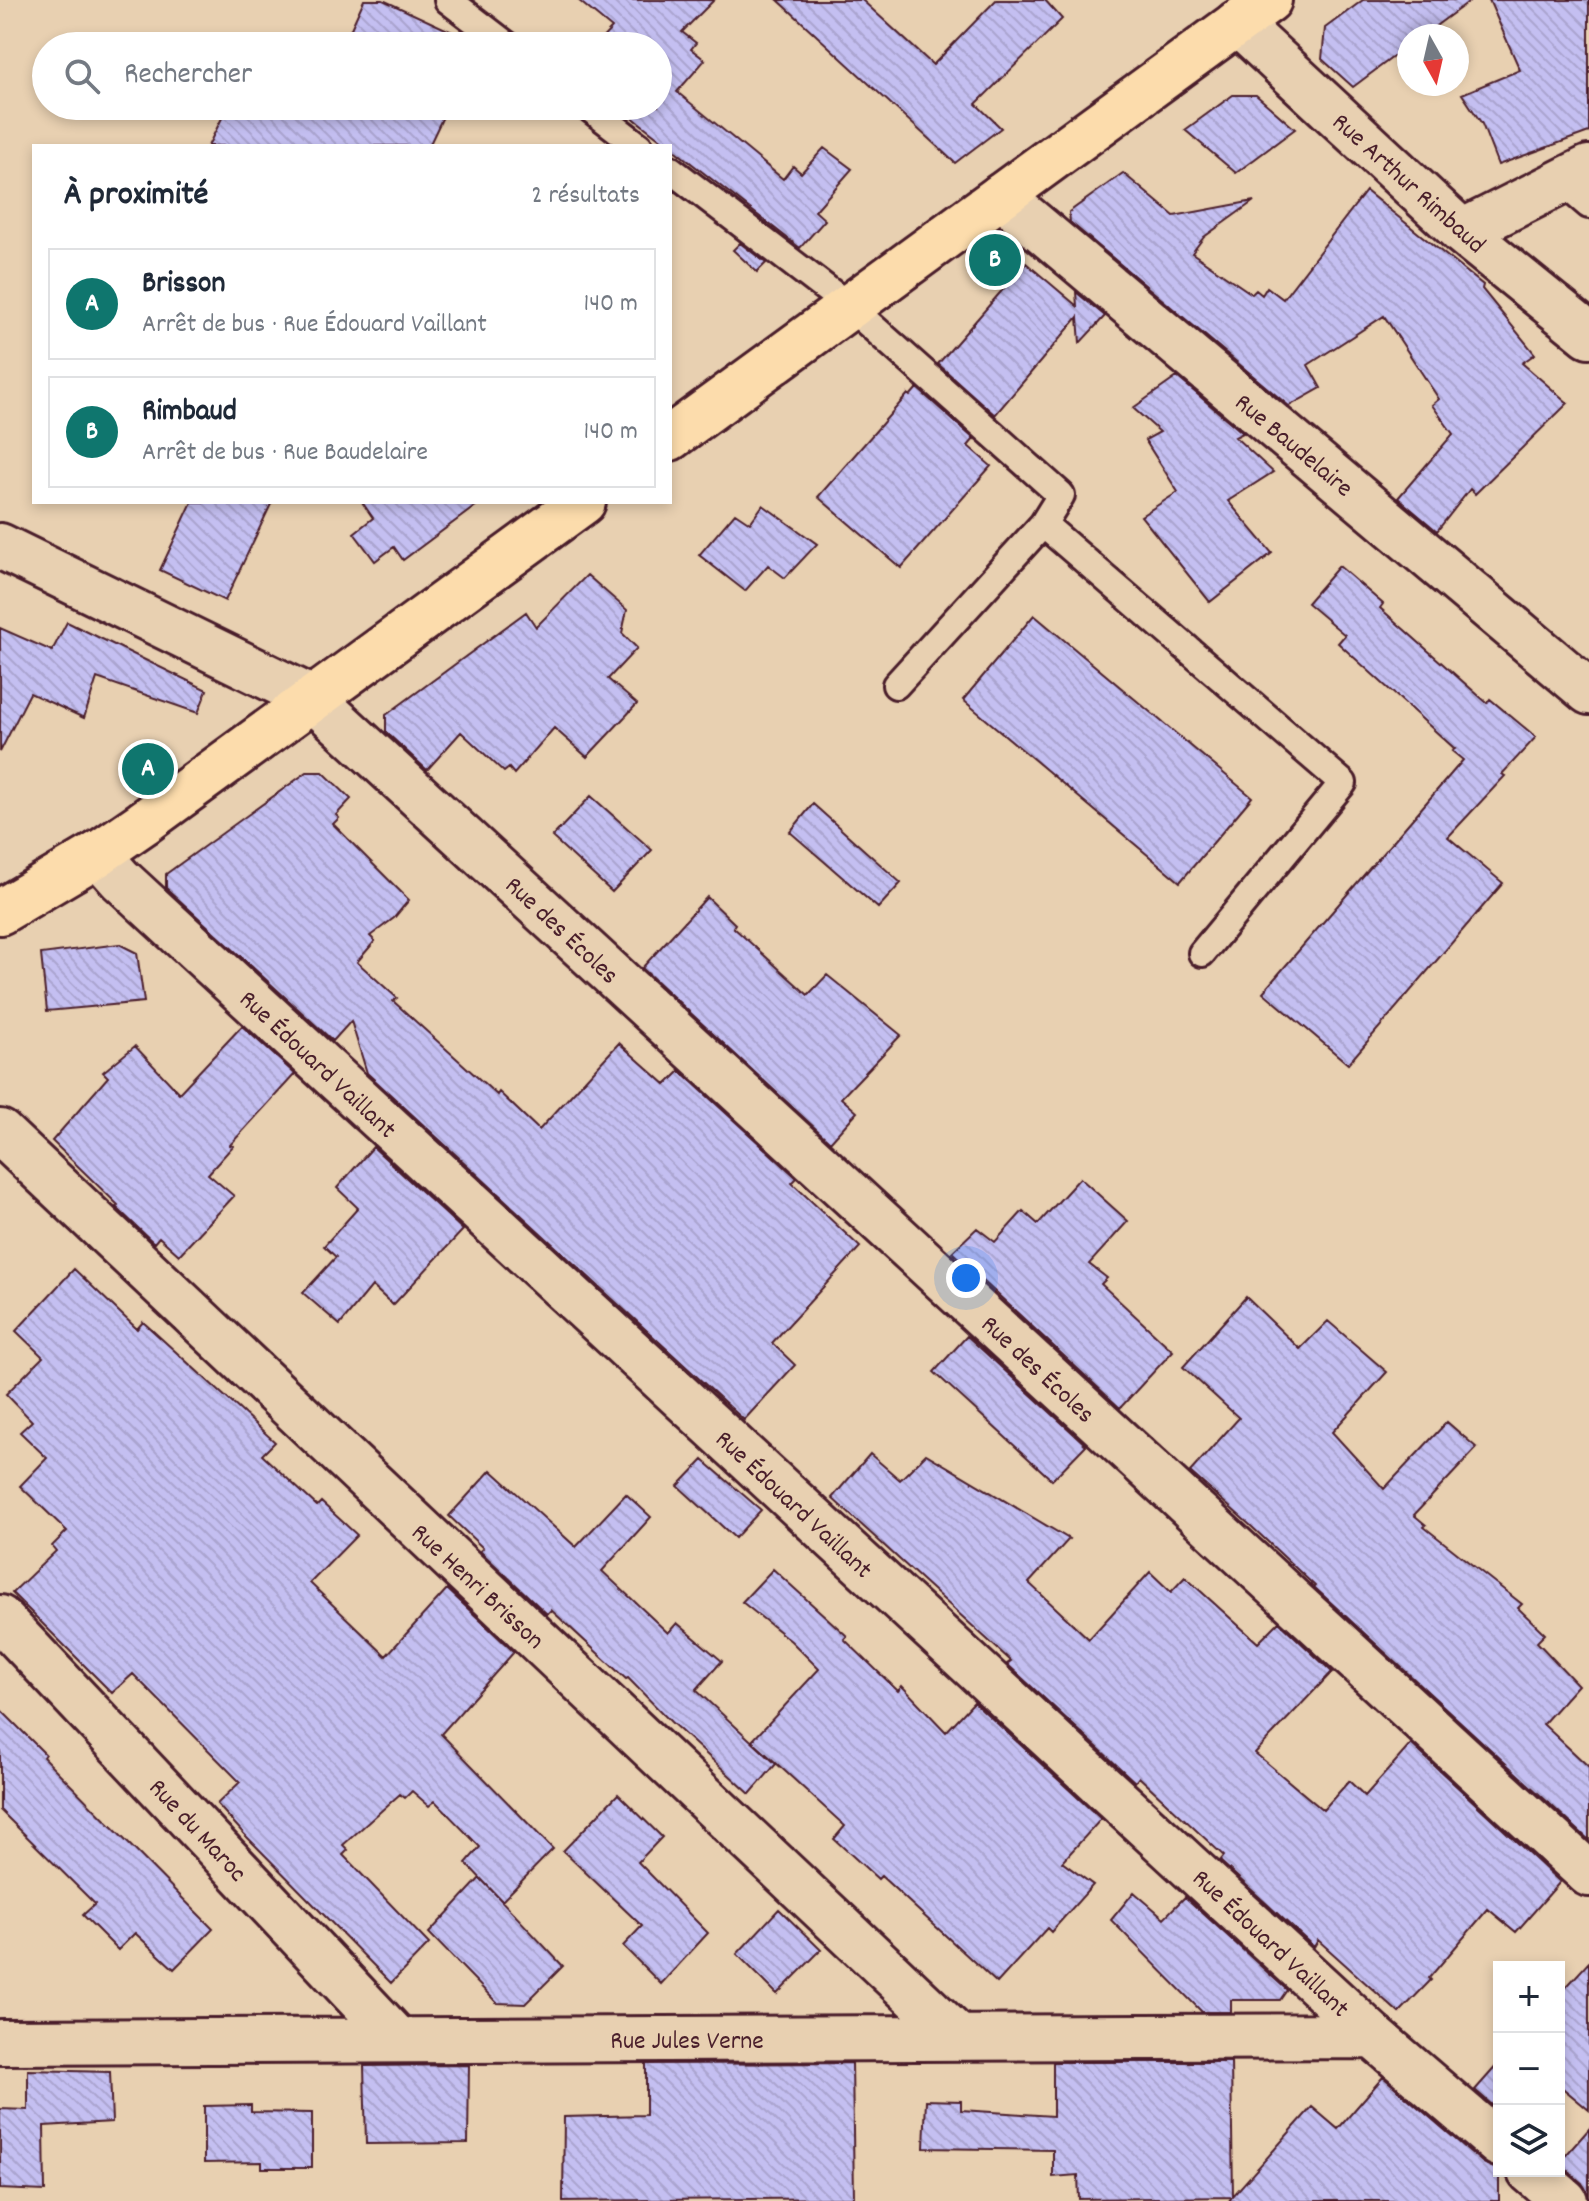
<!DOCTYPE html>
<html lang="fr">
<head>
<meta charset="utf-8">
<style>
	body { margin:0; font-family:Dekko,sans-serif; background:#f2f2f3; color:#1f2937 }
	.controls { position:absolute; right:24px; bottom:24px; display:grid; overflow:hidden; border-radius:0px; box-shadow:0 4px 12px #0003 }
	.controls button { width:72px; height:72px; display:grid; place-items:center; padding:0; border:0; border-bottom:2px solid #e0e1e3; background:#fff; color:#1f2937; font:40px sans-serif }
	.compass { position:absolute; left:1397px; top:24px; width:72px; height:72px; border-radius:50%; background:#fff; box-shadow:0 4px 12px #0003; rotate:172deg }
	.you { position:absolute; left:966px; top:1278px; width:28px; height:28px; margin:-20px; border:6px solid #fff; border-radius:50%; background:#1a73e8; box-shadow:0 0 0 12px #1a73e833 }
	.badge { display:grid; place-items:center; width:52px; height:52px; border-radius:50%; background:#0f766e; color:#fff; font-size:26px; font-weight:700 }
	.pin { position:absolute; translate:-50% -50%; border:4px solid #fff; box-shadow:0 2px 8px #0006 }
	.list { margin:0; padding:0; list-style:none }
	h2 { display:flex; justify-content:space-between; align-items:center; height:104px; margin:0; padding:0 32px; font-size:34px }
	h2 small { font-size:26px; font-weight:400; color:#747a83 }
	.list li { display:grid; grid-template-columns:52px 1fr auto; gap:24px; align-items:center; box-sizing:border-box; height:112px; margin:0 16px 16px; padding:0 16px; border:2px solid #e0e1e3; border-radius:0px }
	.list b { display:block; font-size:30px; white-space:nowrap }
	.list p { margin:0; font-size:26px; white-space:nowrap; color:#747a83 }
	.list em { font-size:26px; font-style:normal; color:#747a83 }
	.icon { flex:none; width:44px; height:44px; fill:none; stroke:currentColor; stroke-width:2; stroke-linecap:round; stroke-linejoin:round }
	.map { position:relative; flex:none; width:1589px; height:2201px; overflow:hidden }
	.search { position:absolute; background:#fff; box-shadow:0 4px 12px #0003; left:32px; top:32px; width:640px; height:88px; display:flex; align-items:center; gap:20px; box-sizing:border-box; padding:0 28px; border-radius:44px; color:#747a83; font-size:30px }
	.panel { position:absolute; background:#fff; box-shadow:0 4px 12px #0003; left:32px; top:144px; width:640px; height:360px; border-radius:0px }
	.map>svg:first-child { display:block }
	.building { fill:url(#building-back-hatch); stroke:#4a1f2b; stroke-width:2 }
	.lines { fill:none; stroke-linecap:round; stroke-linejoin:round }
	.lane-casing { stroke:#4a1f2b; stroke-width:32 }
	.street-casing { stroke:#4a1f2b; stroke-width:50 }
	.primary-casing { stroke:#4a1f2b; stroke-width:50 }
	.lane { stroke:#e8d0b1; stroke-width:26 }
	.street { stroke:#e8d0b1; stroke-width:44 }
	.primary { stroke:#fcdcac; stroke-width:44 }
	.labels { text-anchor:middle; stroke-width:6; stroke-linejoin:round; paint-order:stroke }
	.street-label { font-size:26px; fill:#4a1f2b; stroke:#e8d0b1 }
</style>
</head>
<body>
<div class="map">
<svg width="1589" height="2201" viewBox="0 0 1589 2201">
	<defs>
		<pattern id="building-back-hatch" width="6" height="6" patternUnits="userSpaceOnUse" patternTransform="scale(2)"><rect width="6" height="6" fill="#c4bff1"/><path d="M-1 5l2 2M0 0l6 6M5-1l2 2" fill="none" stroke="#aaa4cf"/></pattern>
	</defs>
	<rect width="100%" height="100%" fill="#e8d0b1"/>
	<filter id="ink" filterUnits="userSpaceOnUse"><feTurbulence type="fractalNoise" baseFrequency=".0125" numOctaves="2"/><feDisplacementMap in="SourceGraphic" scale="16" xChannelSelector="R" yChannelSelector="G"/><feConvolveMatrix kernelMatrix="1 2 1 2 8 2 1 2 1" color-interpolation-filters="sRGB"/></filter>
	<g filter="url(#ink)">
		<!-- building -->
		<path class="building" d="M364 0H383L478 44 343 46Z
			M578 0H714L682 32 696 43 691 49 705 60 677 92 783 179 793 166 801 173 824 148 852 169 815 211 825 220 800 248 618 106H658V46H595L612 28Z
			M778 0H862L933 65 996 0H1045L1062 19 976 104 1001 128 955 163Z
			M1363 0H1471L1422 36H1409V45L1353 87 1322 59 1325 28Z
			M1489 0H1589V132L1498 165 1482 124 1462 94 1520 70Z
			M1233 95H1256L1295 129 1236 173 1185 130Z
			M228 106H448L429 146H208Z
			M1123 173 1174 216 1254 201 1204 237 1192 253 1252 294 1256 290 1262 295 1267 287 1283 299 1366 191 1483 285 1482 289 1535 354 1522 363 1568 403 1475 494 1470 489 1437 531 1398 498 1453 434 1432 405 1439 399 1384 316 1308 365 1321 388 1289 406 1070 222 1069 212Z
			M740 243 766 263 757 272 733 250Z
			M1026 263 1077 306 1076 292 1105 316 1080 343 1078 317 995 415 938 364Z
			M1177 377 1243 433 1235 437 1273 472 1228 501 1272 553 1210 602 1141 516 1178 492 1145 440 1160 432 1133 408Z
			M917 388 974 439 968 446 991 466 901 568 818 497 908 394 910 396Z
			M192 502H272L225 601 160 570Z
			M362 502H481L403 560 394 547 375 561 354 533 373 518Z
			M763 505 817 544 785 578 768 565 745 591 699 555 735 513 750 523Z
			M1339 566 1383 604 1380 608 1487 703 1490 699 1536 737 1502 774 1505 776 1448 837 1503 883 1348 1064 1263 992 1463 760 1452 751 1455 749 1338 643 1345 635 1307 603Z
			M587 575 627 610 622 633 637 648 608 679 637 704 587 757 554 728 514 774 509 768 504 772 461 732 427 770 386 732V715L526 612 536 627Z
			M1034 615 1252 797 1180 882 963 700Z
			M67 622 207 690 198 713 97 678 84 718 30 693 0 752V628L52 651Z
			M307 772H323L351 799 336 815 339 818 333 824 409 900 394 918 370 936 375 941 357 962 397 998 393 1001 497 1095 499 1092 539 1130 619 1043 666 1085 680 1071 797 1178 792 1183 860 1247 772 1343 795 1365 744 1420 367 1073 351 1021 333 1041 166 888V874Z
			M591 796 652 850 612 892 552 837Z
			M813 804 901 883 878 908 790 832Z
			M707 897 735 924 733 927 808 995 827 975 901 1035 841 1098 857 1112 830 1142 642 968Z
			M119 944 137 953 144 1002 47 1011 41 954Z
			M242 1026 295 1074 230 1145 233 1146 208 1174 234 1196 179 1255 159 1237 154 1243 116 1207 118 1205 52 1141 108 1077 103 1072 135 1046 179 1093Z
			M373 1147 463 1230 393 1305 372 1286 340 1325 303 1293 336 1257 324 1246 358 1208 337 1188Z
			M1080 1178 1128 1221 1089 1264 1107 1278 1101 1284 1173 1351 1120 1408 952 1252 977 1228 995 1242 1023 1211 1038 1224Z
			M74 1269 137 1329 143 1322 275 1442 262 1455 317 1506 321 1502 357 1535 310 1583 386 1656 447 1589 514 1652 441 1734 553 1849 502 1901 466 1863 480 1847 435 1801 429 1806 412 1791 405 1798 400 1794 343 1845 348 1850 343 1855 429 1944 391 1983 244 1834 217 1804 240 1782 133 1674 112 1693 12 1593 56 1551 52 1546 67 1531 20 1486 47 1458 20 1432 32 1421 6 1394 43 1357 16 1331Z
			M1246 1297 1300 1349 1328 1321 1387 1372 1332 1432 1384 1489 1447 1422 1477 1448 1414 1515 1426 1525 1424 1527 1522 1604 1518 1608 1545 1634 1537 1642 1578 1685 1543 1724 1589 1767V1840L1314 1587 1315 1586 1250 1525 1190 1472 1239 1418 1183 1367Z
			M967 1336 1086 1445 1052 1480 934 1372Z
			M870 1454 900 1480 926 1454 1069 1539 1029 1583 1089 1639 1150 1572 1171 1592 1185 1577 1258 1643 1279 1622 1332 1672 1255 1753 1323 1810 1349 1781 1365 1796 1411 1744 1560 1882 1516 1932 1488 1909 1429 1978 1431 1980 1399 2013 1318 1940 1314 1947 1220 1861 1224 1856 1139 1777 1135 1782 1007 1664 1011 1661 832 1498Z
			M703 1460 761 1510 735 1538 678 1486Z
			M491 1470 576 1547 626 1494 651 1517 602 1571 668 1633 677 1623 722 1661 696 1690 776 1764 750 1794 671 1722 628 1678 626 1679 551 1610 547 1614 480 1551 483 1548 449 1516Z
			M773 1569 847 1636 844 1639 898 1691 902 1686 946 1732 974 1702 1101 1819 1062 1862 1093 1885 1051 1932 1047 1928 997 1983 881 1876 878 1879 834 1839 845 1826 752 1741 819 1669 791 1641 742 1602Z
			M0 1709 45 1754 43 1757 213 1929 174 1969 135 1933 118 1950 83 1915 95 1904 0 1810Z
			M618 1794 662 1837 638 1862 708 1933 661 1984 623 1946 642 1926 563 1851Z
			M480 1878 563 1966 525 2004 497 2003 429 1933Z
			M1134 1892 1164 1918 1185 1897 1287 1990 1280 2000H1231V2012H1202L1111 1920Z
			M779 1909 821 1950 777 1994 737 1954Z
			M1589 1962V2110L1559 2085V1995Z
			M1053 2062H1231L1233 2196 1312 2107 1338 2129 1383 2077 1483 2163 1494 2168H1499V2201H1229L1232 2197 1079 2199 1078 2175 1053 2177V2150L924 2148 926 2100 961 2101V2110L1053 2116Z
			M852 2063 854 2198 563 2201 564 2117 646 2115V2064Z
			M1499 2063V2111L1475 2090Z
			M469 2065 468 2143 366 2144 364 2066Z
			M28 2070 110 2072 112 2122 44 2126 45 2191 0 2189V2109L28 2110Z
			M251 2105V2112L312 2113V2168H262V2162L204 2163V2106Z
			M1589 2129V2197L1582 2183 1559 2163Z"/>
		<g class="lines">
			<defs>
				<path id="lane" d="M448 0 508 46
					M587 106 639 146
					M670 169 850 307 1061 495 1043 524 896 685
					M1562 182 1589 205
					M1043 524 1343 783 1202 953"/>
				<path id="street" d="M1237 23 1462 232 1589 335
					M1001 196 1589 692
					M1462 232 1589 168
					M0 546 313 699 1589 1874
					M98 854 120 879 1373 2036 1499 2144
					M0 1132 959 2038
					M0 1618 398 2040
					M0 2042 1373 2036
					M1530 2171 1565 2201"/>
				<path id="primary" d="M670 438 1269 0
					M0 912 98 854 143 823 583 502"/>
			</defs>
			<!-- lane casing -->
			<use href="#lane" class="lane-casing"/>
			<!-- street casing -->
			<use href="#street" class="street-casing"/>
			<!-- primary casing -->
			<use href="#primary" class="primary-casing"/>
			<!-- lane -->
			<use href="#lane" class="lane"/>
			<!-- street -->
			<use href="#street" class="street"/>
			<!-- primary -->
			<use href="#primary" class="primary"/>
		</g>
	</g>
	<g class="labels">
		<!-- street labels -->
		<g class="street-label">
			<text transform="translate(1410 182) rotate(42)" y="9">Rue Arthur Rimbaud</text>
			<text transform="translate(1295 444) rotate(40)" y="9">Rue Baudelaire</text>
			<text transform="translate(563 929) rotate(43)" y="9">Rue des Écoles</text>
			<text transform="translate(319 1063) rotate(43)" y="9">Rue Édouard Vaillant</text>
			<text transform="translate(1039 1368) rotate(43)" y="9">Rue des Écoles</text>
			<text transform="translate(795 1503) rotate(43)" y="9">Rue Édouard Vaillant</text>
			<text transform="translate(479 1585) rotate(43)" y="9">Rue Henri Brisson</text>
			<text transform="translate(199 1829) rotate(47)" y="9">Rue du Maroc</text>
			<text transform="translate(1272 1942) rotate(43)" y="9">Rue Édouard Vaillant</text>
			<text x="687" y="2048">Rue Jules Verne</text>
		</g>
	</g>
</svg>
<div class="controls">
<button>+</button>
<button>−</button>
<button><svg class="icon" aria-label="layers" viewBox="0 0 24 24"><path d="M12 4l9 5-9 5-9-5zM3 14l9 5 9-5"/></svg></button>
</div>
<svg class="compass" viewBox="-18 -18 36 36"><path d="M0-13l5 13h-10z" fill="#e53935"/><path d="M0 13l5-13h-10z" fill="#747a83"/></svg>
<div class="you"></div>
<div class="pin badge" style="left:148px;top:769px">A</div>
<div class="pin badge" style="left:995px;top:260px">B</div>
<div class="search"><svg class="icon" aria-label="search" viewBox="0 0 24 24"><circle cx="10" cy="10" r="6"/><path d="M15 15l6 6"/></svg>Rechercher</div>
<section class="panel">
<h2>À proximité<small>2 résultats</small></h2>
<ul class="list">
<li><span class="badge">A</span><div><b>Brisson</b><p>Arrêt de bus · Rue Édouard Vaillant</p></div><em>140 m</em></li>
<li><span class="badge">B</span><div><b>Rimbaud</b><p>Arrêt de bus · Rue Baudelaire</p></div><em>140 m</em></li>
</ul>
</section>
</div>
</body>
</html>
